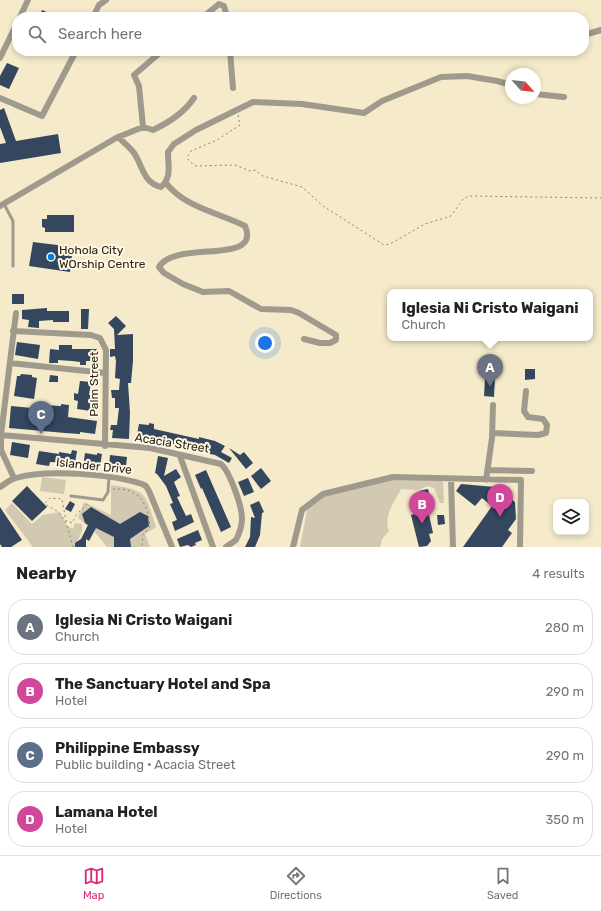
<!DOCTYPE html>
<html lang="en">
<head>
<meta charset="utf-8">
<style>
	body { margin:0; font-family:Rubik,sans-serif; background:#f6f6f6; color:#222 }
	.controls { position:absolute; right:12px; bottom:12px; display:grid; overflow:hidden; border-radius:8px; box-shadow:0 2px 6px #0003 }
	.controls button { width:36px; height:36px; display:grid; place-items:center; padding:0; border:0; border-bottom:1px solid #e0e0e0; background:#fff; color:#222; font:20px sans-serif }
	.compass { position:absolute; left:505px; top:68px; width:36px; height:36px; border-radius:50%; background:#fff; box-shadow:0 2px 6px #0003; rotate:117deg }
	.you { position:absolute; left:265px; top:343px; width:14px; height:14px; margin:-10px; border:3px solid #fff; border-radius:50%; background:#1a73e8; box-shadow:0 0 0 6px #1a73e833 }
	.badge { display:grid; place-items:center; width:26px; height:26px; border-radius:50%; background:#db2777; color:#fff; font-size:13px; font-weight:700 }
	.pin { position:absolute; translate:-50% -33px; filter:drop-shadow(0 1px 2px #0008) }
	.pin::after { content:''; position:absolute; top:21px; width:14px; height:12px; background:inherit; clip-path:polygon(0 0,100% 0,50% 100%) }
	.popup { position:absolute; left:387px; top:289px; width:206px; height:52px; box-sizing:border-box; display:grid; place-content:center; border-radius:8px; background:#fff; filter:drop-shadow(0 1px 3px #0005); font-size:13px; white-space:nowrap; color:#767676 }
	.popup b { font-size:15px; color:#222 }
	.popup::after { content:''; position:absolute; left:50%; top:100%; margin-left:-8px; border:8px solid transparent; border-top-color:#fff }
	.list { margin:0; padding:0; list-style:none }
	h2 { display:flex; justify-content:space-between; align-items:center; height:52px; margin:0; padding:0 16px; font-size:17px }
	h2 small { font-size:13px; font-weight:400; color:#767676 }
	.list li { display:grid; grid-template-columns:26px 1fr auto; gap:12px; align-items:center; box-sizing:border-box; height:56px; margin:0 8px 8px; padding:0 8px; border:1px solid #e0e0e0; border-radius:16px }
	.list b { display:block; font-size:15px; white-space:nowrap }
	.list p { margin:0; font-size:13px; white-space:nowrap; color:#767676 }
	.list em { font-size:13px; font-style:normal; color:#767676 }
	.icon { flex:none; width:22px; height:22px; fill:none; stroke:currentColor; stroke-width:2; stroke-linecap:round; stroke-linejoin:round }
	.map { position:relative; flex:none; width:601px; height:547px; overflow:hidden }
	.search { position:absolute; background:#fff; box-shadow:0 2px 6px #0003; left:12px; right:12px; top:12px; height:44px; display:flex; align-items:center; gap:10px; box-sizing:border-box; padding:0 14px; border-radius:16px; color:#767676; font-size:15px }
	.sheet { height:308px; background:#fff }
	nav { display:flex; justify-content:space-around; align-items:center; box-sizing:border-box; height:56px; border-top:1px solid #e0e0e0; background:#fff; font-size:11px; color:#767676 }
	nav a { display:grid; justify-items:center; gap:2px }
	nav .on { color:#db2777 }
	.map>svg:first-child { display:block }
	.green { fill:#d1c9b0 }
	.building { fill:#34475e }
	.lines { fill:none; stroke-linecap:round; stroke-linejoin:round }
	.path { stroke:#8d856f; stroke-width:1; stroke-dasharray:2 3; stroke-linecap:butt }
	.service { stroke:#9f9a8c; stroke-width:3 }
	.minor { stroke:#9f9a8c; stroke-width:6 }
	.poi-dot { fill:#037ce2; stroke:#fef7e4; stroke-width:1.5 }
	.labels { text-anchor:middle; stroke-width:4; stroke-linejoin:round; paint-order:stroke }
	.poi-label { font-size:12px; fill:#282418; stroke:#fef7e4; text-anchor:start }
	.street-label { font-size:12px; fill:#282418; stroke:#fef7e4 }
</style>
</head>
<body>
<div class="map">
<svg width="601" height="547" viewBox="0 0 601 547">
	<rect width="100%" height="100%" fill="#f5eaca"/>
	<!-- green -->
	<path class="green" d="M42 477 66 480 64 494 40 491Z
		M393 478 437 479 443 482 444 503H440L434 488 428 486 417 490 401 489C394 502 383 517 389 531L382 539 380 547H300L308 505 322 495Z
		M111 485C148 490 145 494 156 527L145 534 150 547H107L94 531 78 518 84 502 111 515Z
		M12 503 32 524 43 515 60 512 66 525 73 529 75 523 82 524V531L75 547H33L5 510Z"/>
	<!-- building -->
	<path class="building" d="M42 10 58 17H39Z
		M7 63 19 68 9 89 0 85V76Z
		M4 108 16 141 58 134 61 153 0 163V144L6 143 0 127V110Z
		M47 215H74V232H45V228L42 227V219H47Z
		M33 242 73 247 70 272 29 266Z
		M12 294H24V304H12Z
		M47 308V311H69V322H53V320L39 321V328L28 327 29 320 22 319V310Z
		M81 309H89L88 329H81Z
		M116 316 126 326 117 335 133 334V361L131 383H128L130 413 129 439 112 438 113 430H110L111 425H117L119 408H115V398H112L111 390H119L120 379 115 378 116 361 115 356 110 357V349H115L114 329 108 323Z
		M17 342 40 345 38 359 15 355Z
		M59 345H72V349H97V361H86V365H80V362L72 361 58 360V363H49L50 349 59 350Z
		M525 369H535V379L525 380Z
		M21 374 32 375V377L37 378 34 399 14 396 17 376H20Z
		M50 375 58 376V382H49Z
		M485 377H495L494 397 484 396Z
		M80 381 91 382 89 395H93L91 411 77 409 78 401 74 400V393L78 394Z
		M61 404 69 405 68 417 97 421 95 434 80 432V434L65 433 9 428 11 406 43 409V405L61 406Z
		M149 423 154 424V429L199 439V437L215 441 225 446 221 452 232 458 229 463 215 455 196 451 197 449 187 447 186 449 180 448V446L167 443V445L159 444 160 441 154 440V438L137 435 139 424 149 425Z
		M12 442 30 445 28 458 10 455Z
		M229 448 240 455 244 452 253 463 246 469Z
		M72 450 77 451 75 463 50 462 49 466 36 464 39 451 59 454V452L71 454Z
		M85 453 97 455V453L102 454 100 466 95 465 94 469 83 467Z
		M110 455 127 457 126 466 122 465V469L109 467Z
		M158 456 168 458 164 476 176 469 181 477 174 482 180 496 177 497 186 516 191 514 194 522 175 531 172 522 177 520 170 504 173 503 166 486 157 474 155 473Z
		M261 468 271 481 261 489 251 476Z
		M206 470 231 527 221 532 202 488 201 489 195 475Z
		M248 478 254 492 244 496 238 482Z
		M461 484 495 487 515 502 516 519 508 530 512 533 502 547H463L492 506 482 498 475 506 456 491Z
		M27 486 47 507 32 521 12 501Z
		M428 489 431 501 423 504 419 491Z
		M70 501 75 504 71 512 65 509Z
		M259 501 264 512 262 513 260 535 255 547H245L250 537 251 517 255 518 250 505Z
		M0 507 22 540 11 547H2L0 544Z
		M91 507 120 524 140 512 148 516 149 526 130 539 131 547H114V537L96 528 89 541 86 539V547H75V543L81 539 88 525 85 523 82 514Z
		M428 510 433 533 429 534 431 541 427 546 419 547 411 515Z
		M437 515H444L445 524 438 525Z
		M198 530 202 540 195 543 196 545 191 547 188 545 180 547 177 539Z"/>
	<g class="lines">
		<!-- path -->
		<path class="path" d="M238 115 240 125 217 140 191 151 187 157 189 161 196 166 235 165 250 171 255 170 263 176 302 187 323 206 384 245 390 244 425 224 451 216 463 199 469 196 601 198
			M113 489C119 489 127 489 132 492 145 498 149 514 150 527L143 534 142 547
			M73 547C70 536 67 520 58 512 53 508 49 508 45 503L50 498 62 499 66 521 72 523 77 514 88 503"/>
		<!-- service -->
		<path class="service" d="M4 204 13 221V266
			M71 496 103 500 108 492 109 477"/>
		<!-- minor -->
		<path class="minor" d="M20 17 28 0
			M93 17 99 5 106 0
			M203 17 219 4 224 6 227 17
			M584 35 601 30
			M230 51 233 88
			M0 58 17 23
			M535 94 564 97
			M0 98 42 116 76 51
			M143 127 153 130C170 122 184 113 194 98
			M118 137C123 142 130 147 134 153 143 166 143 183 161 187 172 178 168 165 168 152L174 144 196 130 253 102 302 104 364 113 382 101 441 77 467 76 497 81 511 85
			M166 183C184 207 219 213 245 226 262 266 175 239 159 267L164 273 183 284 203 292 229 291 261 309 291 310 299 313 336 335V340L330 343H320L304 339
			M0 206 116 138 143 127 139 86 134 75 162 51
			M13 331 91 335 100 338 106 350 105 446
			M10 363 105 373
			M493 433 538 435 546 433 547 425 543 419 528 417 524 411 526 391
			M1 435 150 448 221 464C230 472 242 506 242 519 242 527 239 534 236 540L226 547
			M180 456 213 547
			M488 470 532 471
			M14 478 1 450V435L16 313
			M451 479 453 547
			M486 480 492 438 493 405
			M0 487C5 484 10 479 16 478 45 469 112 474 142 484L146 486 149 491 172 547
			M293 547 302 510 323 494 393 477 521 480 520 547"/>
	</g>
	<!-- markers -->
	<circle class="poi-dot" cx="51" cy="257" r="4"/>
	<g class="labels">
		<!-- poi labels -->
		<g class="poi-label">
			<text x="59" y="254">Hohola City<tspan x="59" dy="14">WOrship Centre</tspan></text>
		</g>
		<!-- street labels -->
		<g class="street-label">
			<text transform="translate(94 384) rotate(-90)" y="4">Palm Street</text>
			<text transform="translate(172 443) rotate(9)" y="4">Acacia Street</text>
			<text transform="translate(94 466) rotate(6)" y="4">Islander Drive</text>
		</g>
	</g>
</svg>
<div class="controls">
<button><svg class="icon" aria-label="layers" viewBox="0 0 24 24"><path d="M12 4l9 5-9 5-9-5zM3 14l9 5 9-5"/></svg></button>
</div>
<svg class="compass" viewBox="-18 -18 36 36"><path d="M0-13l5 13h-10z" fill="#e53935"/><path d="M0 13l5-13h-10z" fill="#767676"/></svg>
<div class="you"></div>
<div class="pin badge" style="left:490px;top:387px;background:#6b7280">A</div>
<div class="popup"><b>Iglesia Ni Cristo Waigani</b>Church</div>
<div class="pin badge" style="left:422px;top:524px;background:#d1479c">B</div>
<div class="pin badge" style="left:41px;top:434px;background:#5c6f8a">C</div>
<div class="pin badge" style="left:500px;top:517px;background:#d1479c">D</div>
<div class="search"><svg class="icon" aria-label="search" viewBox="0 0 24 24"><circle cx="10" cy="10" r="6"/><path d="M15 15l6 6"/></svg>Search here</div>
</div>
<section class="sheet">
<h2>Nearby<small>4 results</small></h2>
<ul class="list">
<li><span class="badge" style="background:#6b7280">A</span><div><b>Iglesia Ni Cristo Waigani</b><p>Church</p></div><em>280 m</em></li>
<li><span class="badge" style="background:#d1479c">B</span><div><b>The Sanctuary Hotel and Spa</b><p>Hotel</p></div><em>290 m</em></li>
<li><span class="badge" style="background:#5c6f8a">C</span><div><b>Philippine Embassy</b><p>Public building · Acacia Street</p></div><em>290 m</em></li>
<li><span class="badge" style="background:#d1479c">D</span><div><b>Lamana Hotel</b><p>Hotel</p></div><em>350 m</em></li>
</ul>
</section>
<nav>
<a class="on"><svg class="icon" aria-label="map" viewBox="0 0 24 24"><path d="M3 6l6-2 6 2 6-2v14l-6 2-6-2-6 2zM9 4v14M15 6v14"/></svg>Map</a>
<a><svg class="icon" aria-label="directions" viewBox="0 0 24 24"><path d="M12 3l9 9-9 9-9-9zM9 14v-3h6M13 9l2 2-2 2"/></svg>Directions</a>
<a><svg class="icon" aria-label="saved" viewBox="0 0 24 24"><path d="M7 4h10v16l-5-4-5 4z"/></svg>Saved</a>
</nav>
</body>
</html>
